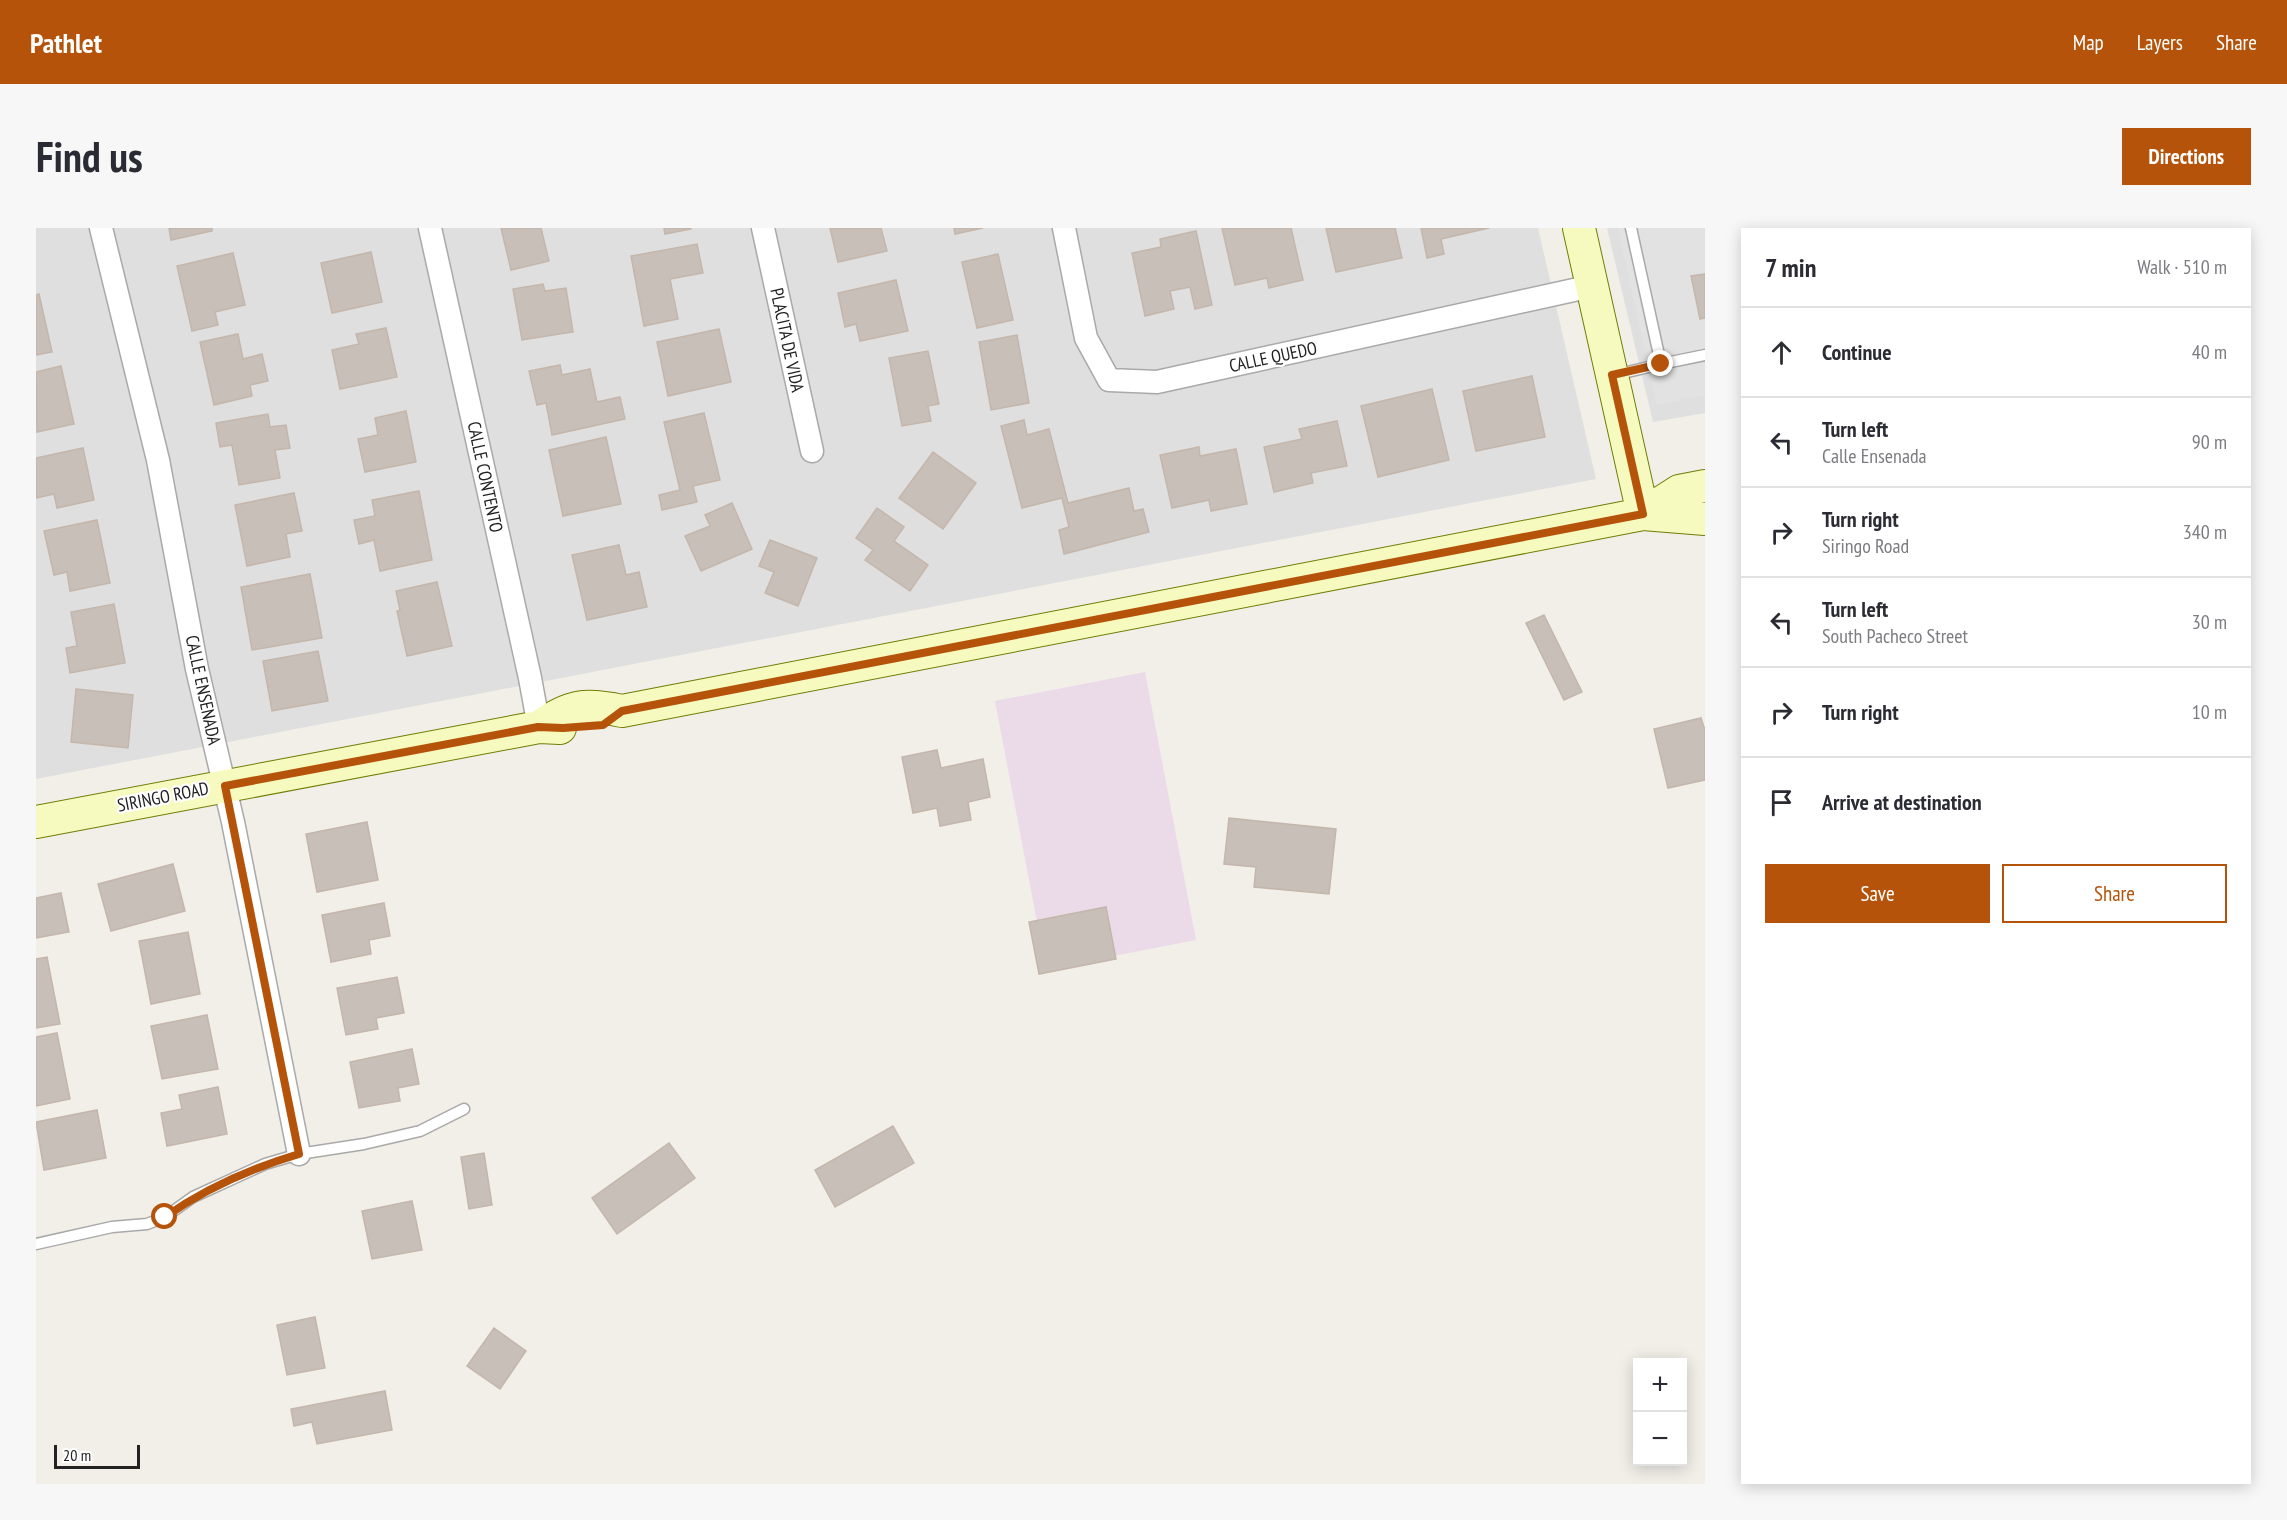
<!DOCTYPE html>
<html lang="en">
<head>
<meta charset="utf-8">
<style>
	body { margin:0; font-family:"PT Sans Narrow",sans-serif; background:#f7f7f7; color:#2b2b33 }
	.controls { position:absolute; right:18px; bottom:18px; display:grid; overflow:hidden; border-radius:0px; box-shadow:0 3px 15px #0003 }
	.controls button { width:54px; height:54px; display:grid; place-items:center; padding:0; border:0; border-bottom:2px solid #e1e1e2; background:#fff; color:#2b2b33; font:30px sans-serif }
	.scale { position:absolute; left:18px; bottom:15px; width:86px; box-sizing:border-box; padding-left:6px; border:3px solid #222; border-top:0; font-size:16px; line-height:21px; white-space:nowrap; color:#222; -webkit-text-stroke:4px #fff; paint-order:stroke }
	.stop { position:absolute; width:18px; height:18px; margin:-14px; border:4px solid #b45309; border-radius:50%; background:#fff }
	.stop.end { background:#b45309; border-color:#fff; box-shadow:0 2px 6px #0008 }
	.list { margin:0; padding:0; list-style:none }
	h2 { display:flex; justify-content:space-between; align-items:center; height:78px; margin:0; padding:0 24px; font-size:26px }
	h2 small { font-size:20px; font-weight:400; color:#7c7c81 }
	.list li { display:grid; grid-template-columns:39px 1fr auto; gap:18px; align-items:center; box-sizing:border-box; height:90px; padding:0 24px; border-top:2px solid #e1e1e2 }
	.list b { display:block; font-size:22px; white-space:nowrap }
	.list p { margin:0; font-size:20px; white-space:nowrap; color:#7c7c81 }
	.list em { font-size:20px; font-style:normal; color:#7c7c81 }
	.actions { display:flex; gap:12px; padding:18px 24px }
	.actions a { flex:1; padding:14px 0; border:2px solid #b45309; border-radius:0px; text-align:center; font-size:21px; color:#b45309 }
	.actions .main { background:#b45309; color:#fff }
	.icon { flex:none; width:33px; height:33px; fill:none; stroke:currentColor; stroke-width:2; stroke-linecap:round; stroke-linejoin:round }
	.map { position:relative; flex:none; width:1669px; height:1256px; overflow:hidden; border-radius:0px }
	header { display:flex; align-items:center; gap:36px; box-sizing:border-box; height:84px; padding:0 30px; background:#b45309; color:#fff }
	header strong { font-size:28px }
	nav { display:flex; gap:33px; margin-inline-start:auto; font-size:21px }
	.intro { display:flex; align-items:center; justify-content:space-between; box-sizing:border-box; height:144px; padding:0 36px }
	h1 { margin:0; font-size:42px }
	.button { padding:15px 27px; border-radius:0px; background:#b45309; color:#fff; font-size:21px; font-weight:700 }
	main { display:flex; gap:36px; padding:0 36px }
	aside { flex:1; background:#fff; border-radius:0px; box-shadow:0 3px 15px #0003 }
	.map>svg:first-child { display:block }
	.residential { fill:#e0dfdf }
	.industrial { fill:#ebdbe8 }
	.parking { fill:#e2e2e2 }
	.building { fill:#c7bfb8; stroke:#c4b6ab; stroke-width:1.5 }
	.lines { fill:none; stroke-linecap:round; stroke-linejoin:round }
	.lane-casing { stroke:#a9a9a9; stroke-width:13 }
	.street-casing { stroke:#a9a9a9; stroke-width:25 }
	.secondary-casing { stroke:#707d05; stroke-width:34 }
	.lane { stroke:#fff; stroke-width:10 }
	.street { stroke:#fff; stroke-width:22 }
	.secondary { stroke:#f7fabf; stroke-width:32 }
	.route { stroke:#b45309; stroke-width:8 }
	.labels { text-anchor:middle; stroke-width:4.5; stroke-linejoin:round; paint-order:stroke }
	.street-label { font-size:18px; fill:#222; stroke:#fff }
</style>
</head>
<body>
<header>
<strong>Pathlet</strong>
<nav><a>Map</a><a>Layers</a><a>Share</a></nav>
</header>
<div class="intro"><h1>Find us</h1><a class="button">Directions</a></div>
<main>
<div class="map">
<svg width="1669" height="1256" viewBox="0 0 1669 1256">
	<rect width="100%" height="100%" fill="#f2efe9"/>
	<!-- residential -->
	<path class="residential" d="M0 0H1502L1560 251 0 551Z
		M1571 0H1669V185L1617 194Z"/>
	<!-- industrial -->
	<path class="industrial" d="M1109 444 1160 712 1010 741 959 473Z"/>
	<!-- parking -->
	<path class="parking" d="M1582 0H1669V167L1621 177Z"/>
	<!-- building -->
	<path class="building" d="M133 0H176V3L135 12Z
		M465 0H505L513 33 475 42Z
		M628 0H655V1L629 6Z
		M794 0H845L851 23 802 34Z
		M918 0H947L919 6Z
		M1186 0H1255L1267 52 1233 60 1231 50 1199 57Z
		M1290 0H1359L1366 30 1300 44Z
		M1385 0H1453L1405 11 1408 26 1391 30Z
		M1160 3 1176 77 1159 81 1154 59 1134 63 1138 81 1109 88 1096 25 1125 19 1124 11Z
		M661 16 667 45 634 51 642 91 608 98 595 28Z
		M335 24 346 74 296 85 285 35Z
		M197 25 209 77 179 84 182 97 156 103 141 38Z
		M962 26 977 92 941 100 926 34Z
		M1669 46V90L1664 91 1655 48Z
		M860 52 872 103 824 113 820 96 809 99 802 65Z
		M507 56 509 63 530 60 537 104 486 112 477 61Z
		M3 66 16 124 0 127V67Z
		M350 100 361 149 304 161 296 122 323 116 320 106Z
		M683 101 695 154 632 168 621 114Z
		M202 106 207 131 226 126 232 153 214 157 216 168 178 177 164 114Z
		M981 107 993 175 955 182 943 114Z
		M892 123 903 176 892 178 895 193 866 198 853 130Z
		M524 137 526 147 554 141 561 174 584 169 589 191 516 207 510 175 501 177 493 143Z
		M25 138 38 196 1 204 0 144Z
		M1496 148 1509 209 1440 223 1427 163Z
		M1396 161 1413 232 1342 249 1325 178Z
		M370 183 380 234 329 244 322 211 342 207 339 190Z
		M668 185 684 252 657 258 661 274 626 282 623 267 644 262 628 194Z
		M232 186 234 199 250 197 254 220 239 222 244 250 203 257 196 217 184 219 180 195Z
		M988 192 991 207 1013 201 1032 275 1093 260 1098 283 1107 281 1113 304 1028 326 1023 302 1033 299 1026 270 986 280 965 198Z
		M1301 193 1311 238 1275 245 1277 255 1238 264 1228 219 1266 211 1263 201Z
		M570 209 585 276 527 288 513 222Z
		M1163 219 1164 228 1200 221 1211 276 1175 283 1173 272 1136 280 1124 227Z
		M47 220 58 272 21 280 18 266 0 270V230Z
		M897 224 940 255 907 301 863 270Z
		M383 263 396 332 344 343 338 312 323 316 318 292 339 288 336 272Z
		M258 265 266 303 250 306 254 329 211 338 199 277Z
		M696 275 716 321 665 343 649 308 674 298 669 287Z
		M841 280 868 299 858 313 892 337 874 363 829 332 837 322 820 310Z
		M61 292 74 355 34 363 31 344 18 347 8 303Z
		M734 312 781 330 762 378 729 365 738 344 723 338Z
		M583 317 590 347 603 344 611 379 551 392 536 327Z
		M274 346 286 410 216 422 205 359Z
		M401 354 416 418 371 428 361 383 364 382 360 363Z
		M78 376 89 435 34 445 30 420 41 418 35 384Z
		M1508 387 1546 464 1528 472 1490 395Z
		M282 423 292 473 236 483 227 433Z
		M40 461 97 467 92 520 35 514Z
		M1665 490 1669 502V552L1632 560 1618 501Z
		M901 522 905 540 947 531 954 569 932 574 935 592 904 598 901 580 877 585 866 529Z
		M1193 590 1300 601 1293 666 1218 659 1220 639 1188 636Z
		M331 594 342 652 281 664 270 606Z
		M137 636 149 683 75 703 62 656Z
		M25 665 33 704 0 710V670Z
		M348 675 354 708 333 712 335 726 295 734 286 687Z
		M1070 679 1080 731 1003 746 993 694Z
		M152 704 164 766 115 776 103 713Z
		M11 729 24 796 0 800V731Z
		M361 749 368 785 340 790 342 801 310 807 301 760Z
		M171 787 182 841 126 851 115 798Z
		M21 805 34 871 0 878V809Z
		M376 821 383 856 362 860 364 873 323 880 314 834Z
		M182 859 191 906 131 918 125 885 146 881 143 867Z
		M61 882 70 930 8 942 0 894Z
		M857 898 878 935 799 979 779 942Z
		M633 915 659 950 581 1006 556 970Z
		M448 925 456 977 433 981 425 929Z
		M376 973 386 1022 336 1031 326 983Z
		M279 1089 289 1140 251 1147 241 1097Z
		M458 1100 490 1123 464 1161 431 1138Z
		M349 1163 356 1202 281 1216 276 1194 258 1198 255 1181Z"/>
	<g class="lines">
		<defs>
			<path id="lane" d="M1625 136 1669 127
				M1579 147 1625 136 1595 0
				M0 1016 76 999 111 996 129 989 157 969 229 936 263 926 328 916 384 903 428 881"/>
			<path id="street" d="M65 0 122 232 161 441 197 594 263 926
				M394 0 494 450 503 499
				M727 0 776 223
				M1028 0 1050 110 1073 152 1121 154 1556 58"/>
			<path id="secondary" d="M1543 0 1607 286
				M1607 286 1643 263 1669 258
				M503 499C534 477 549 475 586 483L1607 286 1669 291
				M0 594 503 499 524 500"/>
		</defs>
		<!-- lane casing -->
		<use href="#lane" class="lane-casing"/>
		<!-- street casing -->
		<use href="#street" class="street-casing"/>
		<!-- secondary casing -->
		<use href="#secondary" class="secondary-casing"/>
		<!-- lane -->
		<use href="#lane" class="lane"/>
		<!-- street -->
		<use href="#street" class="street"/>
		<!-- secondary -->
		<use href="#secondary" class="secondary"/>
	</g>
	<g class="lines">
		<!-- route -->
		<path class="route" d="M129 989C170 960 216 940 263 926L189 558 502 499 527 500 567 497 586 483 1607 286 1576 147 1625 136"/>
	</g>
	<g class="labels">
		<!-- street labels -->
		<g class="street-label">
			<text transform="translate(751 112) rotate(78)" y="6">PLACITA DE VIDA</text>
			<text transform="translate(1237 129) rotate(-12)" y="6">CALLE QUEDO</text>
			<text transform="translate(449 249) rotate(78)" y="6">CALLE CONTENTO</text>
			<text transform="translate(167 462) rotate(78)" y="6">CALLE ENSENADA</text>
			<text transform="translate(127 569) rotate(-11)" y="6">SIRINGO ROAD</text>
		</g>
	</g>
</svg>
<div class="controls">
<button>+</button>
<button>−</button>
</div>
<div class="scale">20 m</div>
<div class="stop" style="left:129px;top:989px"></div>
<div class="stop end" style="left:1625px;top:136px"></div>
</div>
<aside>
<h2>7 min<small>Walk · 510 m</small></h2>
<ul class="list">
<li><svg class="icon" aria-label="ahead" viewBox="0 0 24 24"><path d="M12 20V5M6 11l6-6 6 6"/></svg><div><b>Continue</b></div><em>40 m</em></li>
<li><svg class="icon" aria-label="left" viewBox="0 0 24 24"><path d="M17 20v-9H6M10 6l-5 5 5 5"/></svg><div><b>Turn left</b><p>Calle Ensenada</p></div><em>90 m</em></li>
<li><svg class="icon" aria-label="right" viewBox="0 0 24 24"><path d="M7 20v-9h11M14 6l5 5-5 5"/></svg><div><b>Turn right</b><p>Siringo Road</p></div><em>340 m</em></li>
<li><svg class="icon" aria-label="left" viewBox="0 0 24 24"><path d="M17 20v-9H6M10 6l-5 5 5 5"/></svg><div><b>Turn left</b><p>South Pacheco Street</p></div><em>30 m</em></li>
<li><svg class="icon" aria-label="right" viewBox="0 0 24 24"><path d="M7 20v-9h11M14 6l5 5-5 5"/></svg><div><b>Turn right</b></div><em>10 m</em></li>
<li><svg class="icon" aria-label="arrive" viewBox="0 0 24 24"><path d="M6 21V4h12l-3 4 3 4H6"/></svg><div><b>Arrive at destination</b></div></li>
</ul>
<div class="actions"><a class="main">Save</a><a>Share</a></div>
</aside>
</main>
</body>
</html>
